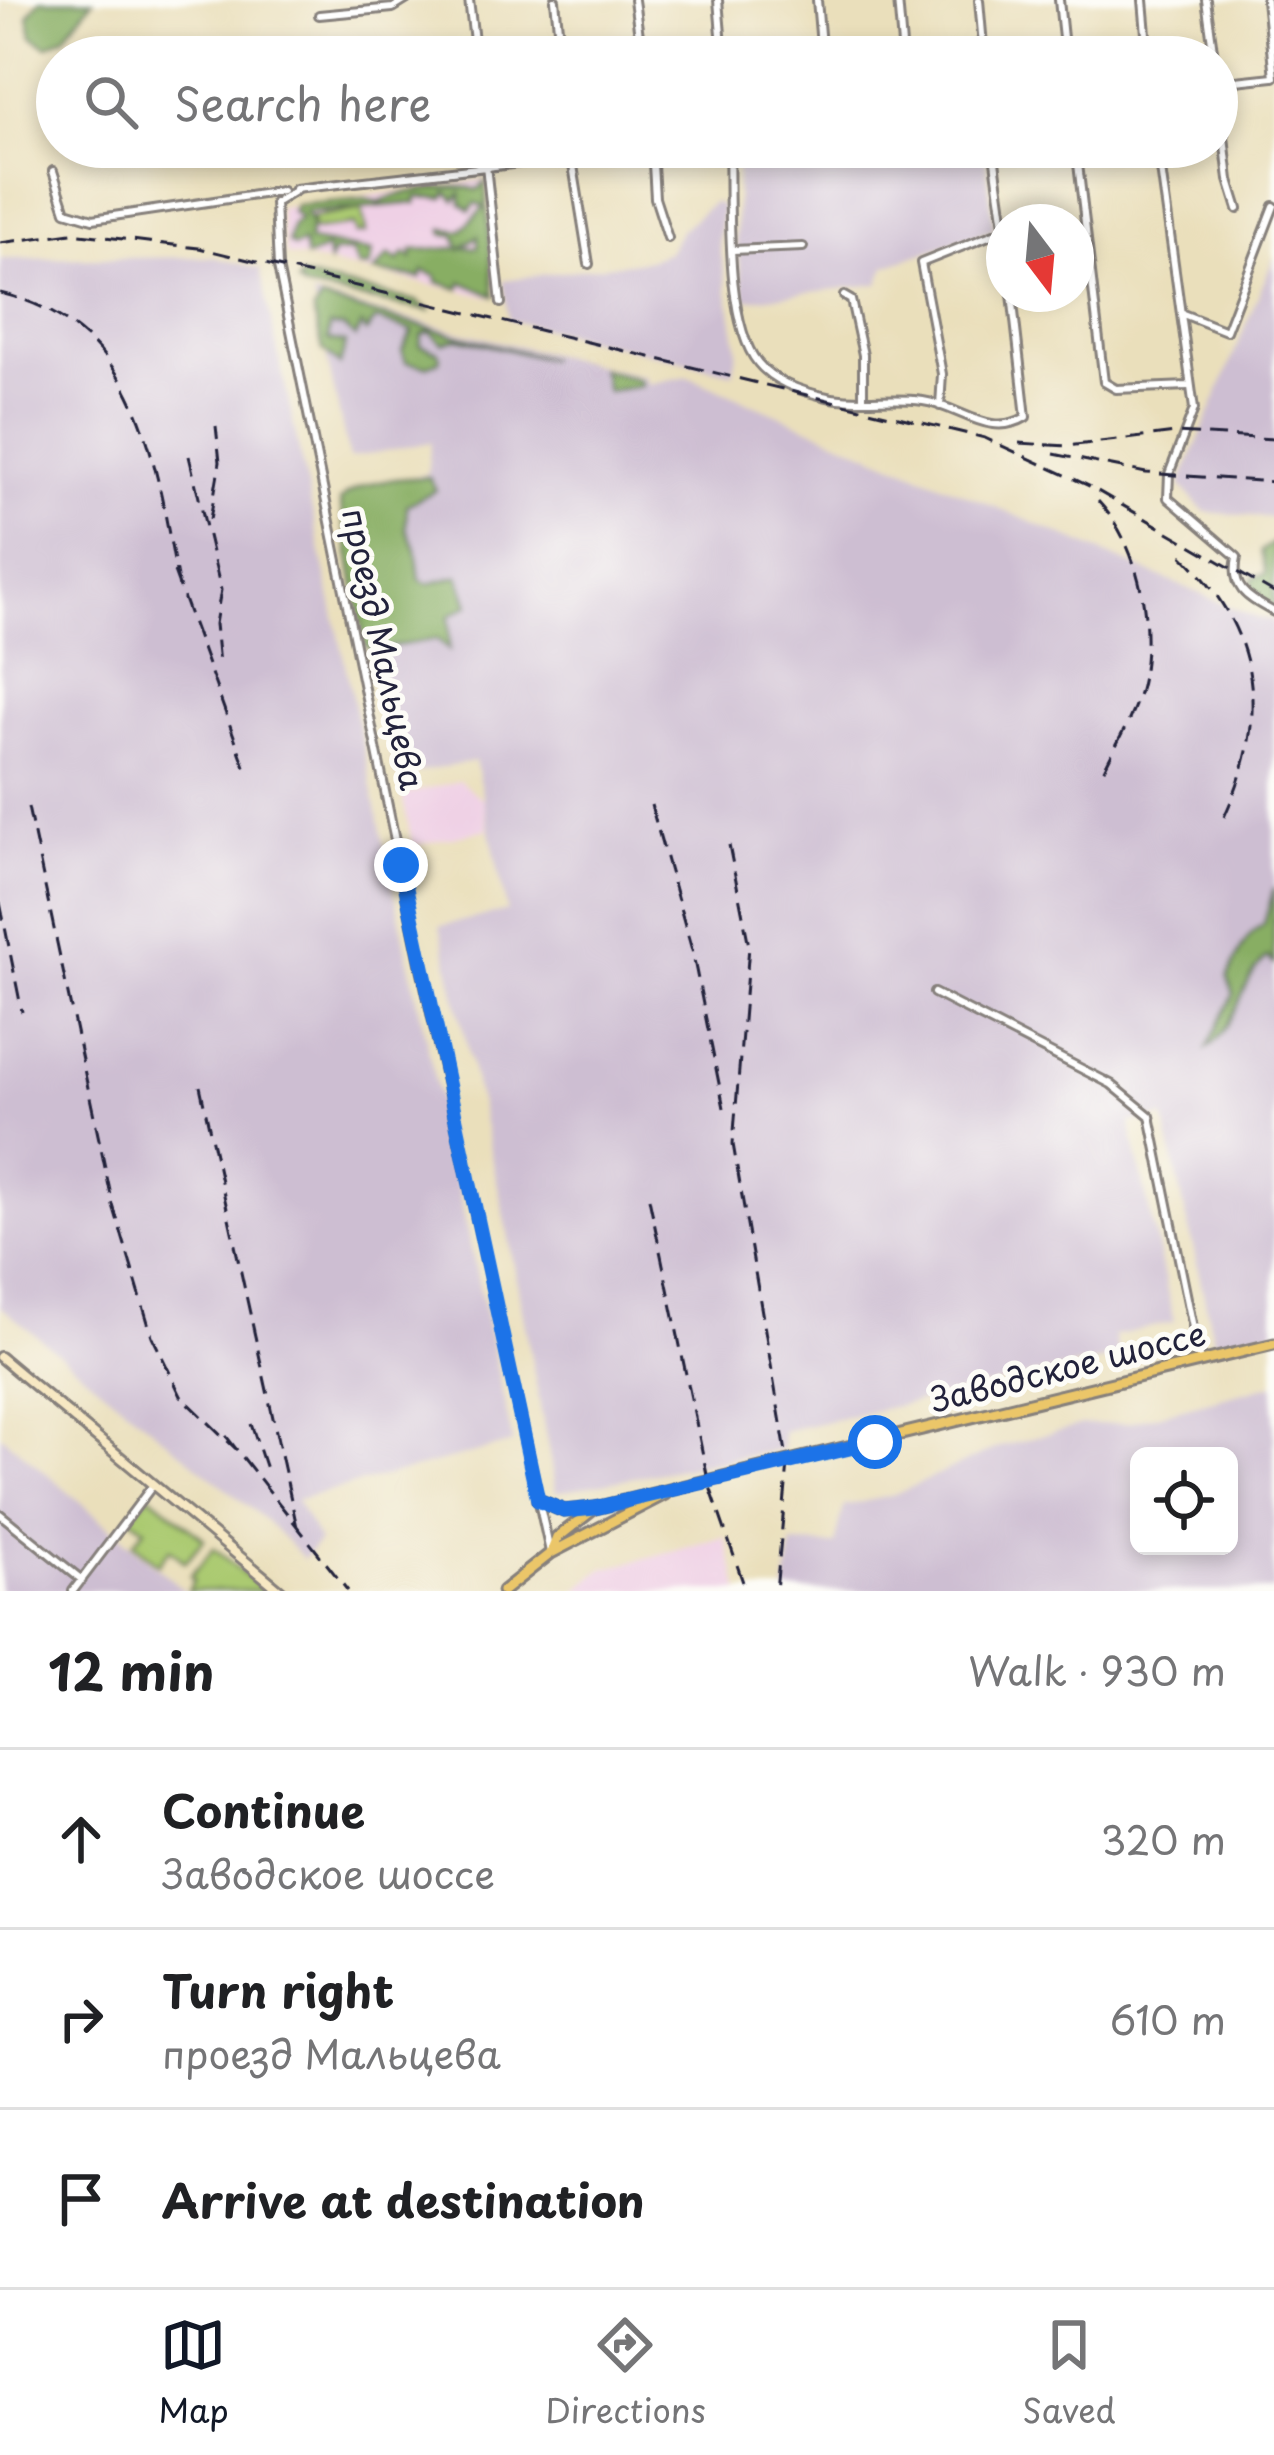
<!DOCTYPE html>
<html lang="en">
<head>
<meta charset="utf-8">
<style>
	body { margin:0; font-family:"Playpen Sans",sans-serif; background:#f6f6f6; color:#202124 }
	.controls { position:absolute; right:36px; bottom:36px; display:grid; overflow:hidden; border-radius:18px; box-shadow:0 6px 18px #0003 }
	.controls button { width:108px; height:108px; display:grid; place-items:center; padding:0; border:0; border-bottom:3px solid #e0e0e0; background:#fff; color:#202124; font:60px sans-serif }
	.compass { position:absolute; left:986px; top:204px; width:108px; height:108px; border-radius:50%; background:#fff; box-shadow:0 6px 18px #0003; rotate:164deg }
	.stop { position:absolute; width:36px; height:36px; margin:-27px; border:9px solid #1a73e8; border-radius:50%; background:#fff }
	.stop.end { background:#1a73e8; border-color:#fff; box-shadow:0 3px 12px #0008 }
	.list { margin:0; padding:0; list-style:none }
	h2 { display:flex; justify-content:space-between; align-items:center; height:156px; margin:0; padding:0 48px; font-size:51px }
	h2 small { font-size:39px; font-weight:400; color:#757577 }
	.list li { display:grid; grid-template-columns:78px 1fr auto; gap:36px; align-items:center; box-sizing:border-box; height:180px; padding:0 48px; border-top:3px solid #e0e0e0 }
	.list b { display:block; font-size:45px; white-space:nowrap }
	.list p { margin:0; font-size:39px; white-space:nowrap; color:#757577 }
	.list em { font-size:39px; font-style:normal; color:#757577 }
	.icon { flex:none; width:66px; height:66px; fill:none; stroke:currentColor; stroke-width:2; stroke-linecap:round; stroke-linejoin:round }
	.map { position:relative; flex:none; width:1274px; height:1591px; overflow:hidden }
	.search { position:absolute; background:#fff; box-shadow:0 6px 18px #0003; left:36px; right:36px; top:36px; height:132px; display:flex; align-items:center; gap:30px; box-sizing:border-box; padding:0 42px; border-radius:66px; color:#757577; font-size:45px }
	.sheet { height:696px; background:#fff }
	nav { display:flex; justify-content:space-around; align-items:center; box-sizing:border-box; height:168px; border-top:3px solid #e0e0e0; background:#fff; font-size:33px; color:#757577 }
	nav a { display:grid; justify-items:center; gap:6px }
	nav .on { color:#111827 }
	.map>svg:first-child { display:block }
	.built { fill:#efd0e5 }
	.industrial { fill:#cdbed2; fill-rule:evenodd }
	.green { fill:#abca71; stroke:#667656; stroke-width:3 }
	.forest { fill:#88ae63; stroke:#55684f; stroke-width:3 }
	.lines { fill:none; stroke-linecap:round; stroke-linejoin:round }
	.street-casing { stroke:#86807b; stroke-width:12 }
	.secondary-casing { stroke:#86807b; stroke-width:14 }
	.primary-casing { stroke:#86807b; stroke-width:15 }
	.street { stroke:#fff; stroke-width:6 }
	.secondary { stroke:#f7e8c3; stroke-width:8 }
	.primary { stroke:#ebc669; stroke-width:9 }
	.rail { stroke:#22223b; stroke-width:3; stroke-dasharray:18 9; stroke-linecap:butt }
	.route { stroke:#1a73e8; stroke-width:15 }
	.labels { text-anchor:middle; stroke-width:10; stroke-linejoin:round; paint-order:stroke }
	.street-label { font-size:33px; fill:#22223b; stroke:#fdfcf7 }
</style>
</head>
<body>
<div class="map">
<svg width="1274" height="1591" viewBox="0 0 1274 1591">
	<rect width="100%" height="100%" fill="#fdfcf7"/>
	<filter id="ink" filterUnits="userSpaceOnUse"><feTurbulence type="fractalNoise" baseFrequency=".00833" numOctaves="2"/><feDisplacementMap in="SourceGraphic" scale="24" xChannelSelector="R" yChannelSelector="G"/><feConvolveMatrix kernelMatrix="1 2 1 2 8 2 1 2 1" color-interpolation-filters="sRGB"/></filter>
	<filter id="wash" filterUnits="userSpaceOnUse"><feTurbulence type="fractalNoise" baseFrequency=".004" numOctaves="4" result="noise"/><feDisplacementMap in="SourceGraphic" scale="48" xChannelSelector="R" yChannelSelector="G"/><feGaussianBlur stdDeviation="2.7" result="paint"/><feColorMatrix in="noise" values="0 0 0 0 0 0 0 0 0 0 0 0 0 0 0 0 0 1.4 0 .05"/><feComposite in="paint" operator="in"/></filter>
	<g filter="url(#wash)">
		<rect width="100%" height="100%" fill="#eadfbb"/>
		<!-- built -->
		<path class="built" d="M485 180 495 298 286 255 279 208Z
			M459 781 483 799 488 829 413 846 402 795Z
			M725 1537 740 1591H576L600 1570Z"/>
		<!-- industrial -->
		<path class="industrial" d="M770 147H984L994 229 886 266 879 284 745 300 736 239 737 168 760 164 759 148Z
			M713 202 722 206 719 241 738 351 733 373 509 320 503 280 649 260 668 252 681 230Z
			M213 257 260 269 513 1443 296 1500 319 1541 304 1559 265 1520 0 1306V259Z
			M1274 257V518L1205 512 1180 485Z
			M313 296 646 377 647 384 688 376 1259 619 1274 620V1331L1215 1345 1164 1117 1130 1123 1174 1322 1114 1336 1119 1357 783 1431 782 1449 556 1492 505 1218 440 926 507 911 475 761 396 777 368 649 429 636 396 479 427 474 431 442 349 458Z
			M1274 1384V1591H785L792 1544 835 1545 844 1506 894 1495 999 1447 1082 1425 1126 1423ZM1139 1456H1229V1546H1139Z
			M0 1434 185 1591H0Z"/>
		<!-- green -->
		<path class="green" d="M362 209 366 233 356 234 354 225 313 230 311 218Z
			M149 1494 204 1539 185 1562 170 1549 158 1564 133 1543 145 1529 130 1517Z
			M214 1548 264 1591H188L194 1580 190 1576Z"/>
		<!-- forest -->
		<path class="forest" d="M40 0H93L64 37 47 46 32 36 28 16Z
			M485 182 494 296 462 282 460 289 437 282V276L423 271 421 278 374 272 389 255 398 261 405 253 412 258V250L478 247V236L460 249 455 235 444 234 443 229 461 231 484 207 476 203 470 210 461 203V193L455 200 447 192 444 198 417 197 416 203 305 213 311 222 309 241 373 252 369 268 358 267 351 252 333 253 329 262 326 249 306 258 303 243 294 247 288 243 292 225 300 218 292 212 295 205 365 199 380 203C396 191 462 182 477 190Z
			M301 276 416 301 431 311 304 288 298 283Z
			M321 300 549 359 458 338 442 343 430 331 422 334 420 345 439 352 440 360 427 366 406 362 402 351 413 331 376 320 366 332 362 325 355 338 343 327 330 326 328 340 346 343 340 365 323 350 313 312Z
			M601 369 640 380 641 386 607 391Z
			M429 477 436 490 407 505 406 528 416 549 420 580 428 584 459 576 469 605 449 616V650L437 639 371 650 365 645 340 501C362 478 398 479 429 477Z
			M1274 542V608L1251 590 1253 577 1266 574 1261 551Z
			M1274 888V963L1268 957C1241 977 1237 1029 1207 1048L1234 994 1228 978C1237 957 1244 936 1264 924Z"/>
	</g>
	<g filter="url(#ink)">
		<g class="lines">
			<defs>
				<path id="street" d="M469 0 476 57
					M555 0 561 57
					M634 0 642 57
					M718 0 723 57
					M817 0 822 57
					M898 0 903 57
					M979 0 984 57
					M1059 0 1065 57
					M1143 0 1148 57
					M1206 0 1214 57
					M1266 0 1274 77
					M319 15 393 8 406 0
					M1217 75 1229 180 1238 209
					M1217 83 1273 77
					M484 147 501 303
					M570 147 589 264
					M652 147 655 198 668 238
					M729 147C731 201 724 322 758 363 775 384 806 393 832 398 861 403 892 397 923 401 960 406 989 439 1026 417L1012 294
					M993 147 1004 225
					M1076 147 1104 382 1116 389 1188 386
					M1158 147 1194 409 1169 474 1168 498 1237 557C1230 590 1249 598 1274 612
					M53 171 66 211 93 219 282 191
					M295 189 661 147
					M298 189 275 203 278 267 420 963 550 1552
					M733 250 803 247
					M844 296 851 300 863 355V397
					M1183 314 1226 331 1274 206
					M940 406 942 374 921 263 1004 230
					M934 993 1111 1084 1150 1116 1200 1362
					M0 1514 82 1580
					M73 1591 153 1485"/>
				<path id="secondary" d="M0 1357 281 1591"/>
				<path id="primary" d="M538 1500 564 1511 595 1508
					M551 1553 557 1538 595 1508 1274 1344
					M503 1591 551 1553 665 1494"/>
			</defs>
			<!-- street casing -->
			<use href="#street" class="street-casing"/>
			<!-- secondary casing -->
			<use href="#secondary" class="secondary-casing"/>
			<!-- primary casing -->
			<use href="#primary" class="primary-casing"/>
			<!-- street -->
			<use href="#street" class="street"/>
			<!-- secondary -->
			<use href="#secondary" class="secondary"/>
			<!-- primary -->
			<use href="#primary" class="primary"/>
			<!-- rail -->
			<path class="rail" d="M0 243 72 233 199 248 985 438 1089 486 1274 593
				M0 293C144 327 155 465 179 588
				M1019 443 1067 446 1176 433 1274 439
				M1054 454 1146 473 1274 482
				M189 456 221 590 215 624 219 664
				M1098 501C1140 546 1155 626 1141 686 1134 716 1116 744 1103 771
				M210 519 220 462 216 426
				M1182 555C1262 633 1270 719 1224 817
				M174 572 246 769
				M651 805 692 950 724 1108
				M28 807 113 1205 152 1336 181 1396 236 1449
				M729 845 749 946 733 1144 788 1464 776 1591
				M0 902 22 1012
				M200 1086 297 1527
				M649 1198 709 1484 746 1591
				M251 1424 266 1469
				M226 1436 348 1591"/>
		</g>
	</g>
	<g class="lines" filter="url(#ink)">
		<!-- route -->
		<path class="route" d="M401 865 538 1500 564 1511 595 1508 875 1442"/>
	</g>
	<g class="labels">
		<!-- street labels -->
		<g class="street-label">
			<text transform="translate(383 649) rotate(78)" y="12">проезд Мальцева</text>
			<text transform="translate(1068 1367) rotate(-14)" y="12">Заводское шоссе</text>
		</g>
	</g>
</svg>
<div class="controls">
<button><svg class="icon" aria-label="locate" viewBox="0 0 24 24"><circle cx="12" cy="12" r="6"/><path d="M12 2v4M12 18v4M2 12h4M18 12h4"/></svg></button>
</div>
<svg class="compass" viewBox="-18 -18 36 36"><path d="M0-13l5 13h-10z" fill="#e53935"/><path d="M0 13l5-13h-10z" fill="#757577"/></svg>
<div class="stop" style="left:875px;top:1442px"></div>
<div class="stop end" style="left:401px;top:865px"></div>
<div class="search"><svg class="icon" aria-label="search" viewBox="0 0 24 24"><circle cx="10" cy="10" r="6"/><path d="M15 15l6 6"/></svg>Search here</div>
</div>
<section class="sheet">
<h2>12 min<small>Walk · 930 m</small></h2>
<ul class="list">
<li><svg class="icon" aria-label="ahead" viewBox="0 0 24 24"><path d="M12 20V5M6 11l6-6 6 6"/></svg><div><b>Continue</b><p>Заводское шоссе</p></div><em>320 m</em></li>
<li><svg class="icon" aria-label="right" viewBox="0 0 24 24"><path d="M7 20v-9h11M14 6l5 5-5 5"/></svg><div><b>Turn right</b><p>проезд Мальцева</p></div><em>610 m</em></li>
<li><svg class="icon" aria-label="arrive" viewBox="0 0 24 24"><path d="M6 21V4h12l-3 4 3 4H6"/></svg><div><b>Arrive at destination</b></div></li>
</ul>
</section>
<nav>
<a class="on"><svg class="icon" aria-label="map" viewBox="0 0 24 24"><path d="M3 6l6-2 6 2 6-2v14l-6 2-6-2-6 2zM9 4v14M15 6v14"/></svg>Map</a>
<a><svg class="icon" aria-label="directions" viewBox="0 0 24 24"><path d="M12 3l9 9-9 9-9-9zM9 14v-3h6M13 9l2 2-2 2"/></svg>Directions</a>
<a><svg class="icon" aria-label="saved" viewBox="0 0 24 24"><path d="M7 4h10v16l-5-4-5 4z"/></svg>Saved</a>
</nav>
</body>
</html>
